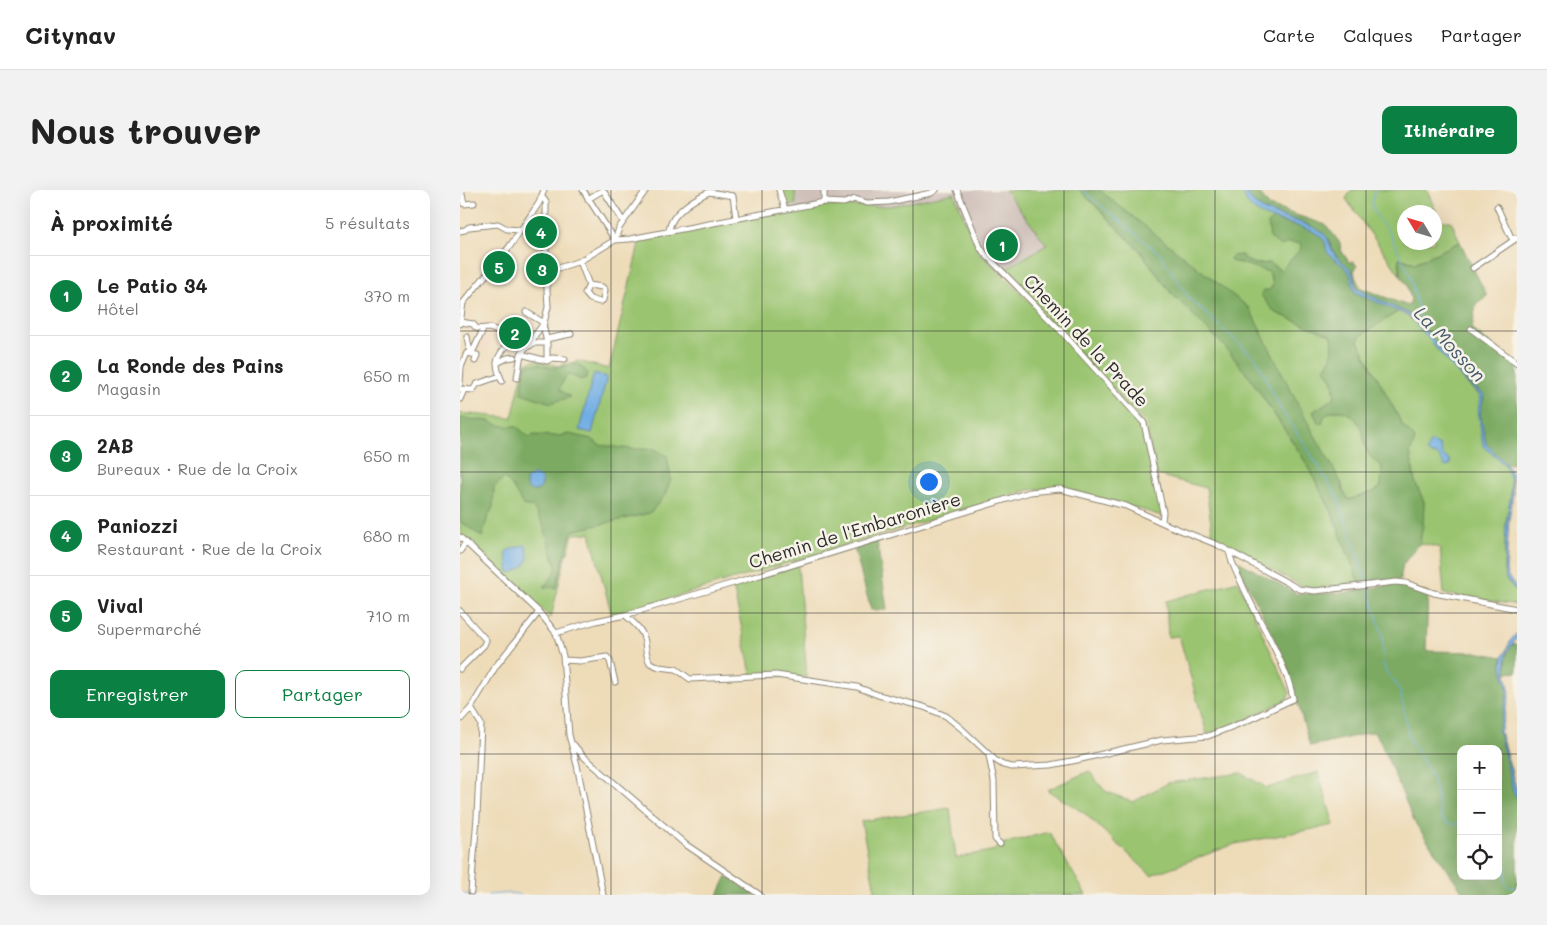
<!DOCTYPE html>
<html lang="fr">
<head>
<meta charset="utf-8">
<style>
	body { margin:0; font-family:Mali,sans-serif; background:#f2f2f2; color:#222 }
	.controls { position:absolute; right:15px; bottom:15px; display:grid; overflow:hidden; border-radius:10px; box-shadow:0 5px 20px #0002 }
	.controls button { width:45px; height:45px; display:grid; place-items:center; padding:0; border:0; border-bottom:1px solid #e0e0e0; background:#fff; color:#222; font:25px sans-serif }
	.compass { position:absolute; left:937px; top:15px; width:45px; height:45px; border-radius:50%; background:#fff; box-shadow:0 5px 20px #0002; rotate:308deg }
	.you { position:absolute; left:468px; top:291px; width:18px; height:18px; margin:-12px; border:4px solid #fff; border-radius:50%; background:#1a73e8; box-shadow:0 0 0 8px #1a73e833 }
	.badge { display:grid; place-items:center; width:32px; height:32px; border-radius:50%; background:#0b8043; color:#fff; font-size:16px; font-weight:700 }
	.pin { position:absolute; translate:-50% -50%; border:2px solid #fff; box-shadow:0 1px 5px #0006 }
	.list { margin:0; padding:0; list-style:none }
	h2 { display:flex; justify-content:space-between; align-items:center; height:65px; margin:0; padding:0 20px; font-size:21px }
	h2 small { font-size:16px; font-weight:400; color:#767676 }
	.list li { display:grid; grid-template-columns:32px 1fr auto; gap:15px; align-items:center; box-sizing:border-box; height:80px; padding:0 20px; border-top:1px solid #e0e0e0 }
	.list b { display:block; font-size:19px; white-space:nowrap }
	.list p { margin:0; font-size:16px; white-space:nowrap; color:#767676 }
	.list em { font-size:16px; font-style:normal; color:#767676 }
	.actions { display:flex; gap:10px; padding:15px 20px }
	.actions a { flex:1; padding:11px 0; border:1px solid #0b8043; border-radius:10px; text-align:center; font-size:18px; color:#0b8043 }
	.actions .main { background:#0b8043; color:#fff }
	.icon { flex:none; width:28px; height:28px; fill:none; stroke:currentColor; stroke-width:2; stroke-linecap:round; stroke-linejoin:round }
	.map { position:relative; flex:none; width:1057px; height:705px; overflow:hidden; border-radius:10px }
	header { display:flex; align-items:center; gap:30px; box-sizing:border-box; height:70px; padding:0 25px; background:#fff; border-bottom:1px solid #e0e0e0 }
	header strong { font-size:24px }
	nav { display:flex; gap:28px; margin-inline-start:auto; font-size:18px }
	.intro { display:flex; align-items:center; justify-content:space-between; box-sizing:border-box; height:120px; padding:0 30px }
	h1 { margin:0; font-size:35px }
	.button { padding:12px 22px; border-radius:10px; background:#0b8043; color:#fff; font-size:18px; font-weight:700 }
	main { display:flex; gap:30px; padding:0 30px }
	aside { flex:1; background:#fff; border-radius:10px; box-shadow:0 5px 20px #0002 }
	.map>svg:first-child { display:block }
	.built { fill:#f2d4be }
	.industrial { fill:#cfc0ba }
	.green { fill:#9ac470; stroke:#62784e; fill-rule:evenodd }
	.forest { fill:#7baa62; stroke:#536a46; fill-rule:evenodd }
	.water { fill:#72aee4; stroke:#4e6c88 }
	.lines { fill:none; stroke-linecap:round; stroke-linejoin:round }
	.stream { stroke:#72aee4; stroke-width:1 }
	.minor-casing { stroke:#8c8472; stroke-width:7 }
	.minor { stroke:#fff; stroke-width:5 }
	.grid { fill:none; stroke:#2b2b2b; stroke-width:1; stroke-opacity:0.55 }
	.labels { text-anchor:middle; stroke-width:5; stroke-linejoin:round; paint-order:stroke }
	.street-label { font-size:18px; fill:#2b2b2b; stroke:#f7f3e8 }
	.water-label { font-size:19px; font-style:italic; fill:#44596c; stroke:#f7f3e8 }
</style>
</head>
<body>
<header>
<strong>Citynav</strong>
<nav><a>Carte</a><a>Calques</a><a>Partager</a></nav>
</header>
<div class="intro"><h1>Nous trouver</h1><a class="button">Itinéraire</a></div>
<main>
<aside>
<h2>À proximité<small>5 résultats</small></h2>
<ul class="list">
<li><span class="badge">1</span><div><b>Le Patio 34</b><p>Hôtel</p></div><em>370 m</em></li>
<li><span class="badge">2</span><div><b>La Ronde des Pains</b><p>Magasin</p></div><em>650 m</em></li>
<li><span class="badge">3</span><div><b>2AB</b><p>Bureaux · Rue de la Croix</p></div><em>650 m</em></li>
<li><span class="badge">4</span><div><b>Paniozzi</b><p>Restaurant · Rue de la Croix</p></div><em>680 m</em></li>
<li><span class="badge">5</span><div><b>Vival</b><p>Supermarché</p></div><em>710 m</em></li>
</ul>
<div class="actions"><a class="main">Enregistrer</a><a>Partager</a></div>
</aside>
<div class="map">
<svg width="1057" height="705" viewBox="0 0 1057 705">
	<rect width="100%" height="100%" fill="#f7f3e8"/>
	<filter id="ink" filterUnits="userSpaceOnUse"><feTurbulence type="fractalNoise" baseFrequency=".02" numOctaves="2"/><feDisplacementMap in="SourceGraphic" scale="10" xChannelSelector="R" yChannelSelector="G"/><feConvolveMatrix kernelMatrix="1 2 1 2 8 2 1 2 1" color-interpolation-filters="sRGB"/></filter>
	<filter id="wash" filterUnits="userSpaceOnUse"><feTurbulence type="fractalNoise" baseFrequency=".0096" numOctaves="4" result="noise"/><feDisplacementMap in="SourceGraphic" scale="20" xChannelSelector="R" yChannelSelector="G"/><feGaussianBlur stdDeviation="1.12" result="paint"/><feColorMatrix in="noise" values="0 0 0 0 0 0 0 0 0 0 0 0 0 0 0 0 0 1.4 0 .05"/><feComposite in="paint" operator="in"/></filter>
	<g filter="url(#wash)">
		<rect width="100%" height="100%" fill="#eedcb9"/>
		<!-- built -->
		<path class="built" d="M9 131 34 135 45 140 38 147 34 146 26 163 17 159 24 141 8 136Z"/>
		<!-- industrial -->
		<path class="industrial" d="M319 0H545L588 55 540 82 518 61 494 3 430 16H361L325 21Z"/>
		<!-- green -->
		<path class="green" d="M322 0H335L336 14 326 17Z
			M545 0H620L681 62 712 104 765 157 793 192 842 266 871 320 899 393 856 398 840 395 753 348 746 298 697 285 685 232 543 80 587 55Z
			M639 0H782L795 20 813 29 808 34 827 53 841 52V59L821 81 809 73C795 75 792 75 781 65L771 71C784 73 796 78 809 82L813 94 810 100 814 122 872 145C873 159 874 167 865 178L873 191 875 207 853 222 862 233C863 227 865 224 871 222 886 217 899 229 903 243 905 251 905 260 910 266 913 270 919 273 922 276L921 297 915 301 889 310 883 301 882 294 844 226Z
			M891 0H967L979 28 983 31H991L1000 52 955 73 939 68 940 85 886 9ZM944 22H974V52H944Z
			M494 3 518 61 606 148 682 232 707 328 686 321 600 297 569 300 152 426 130 343 113 344 108 363 106 364 91 428 0 343V223L52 228 65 173 76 170 98 176 118 171 149 179 180 50 325 21 361 16H430Z
			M939 121 954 131 1004 191 1021 207 1019 215 1023 256 1045 275 1051 289V304L1046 333 1044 381 1046 389 1057 402V415L984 404 980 358 960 353 964 312 955 292 950 263 955 249 943 236 898 151 899 146Z
			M338 375 347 488 291 484 273 396Z
			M778 391 830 503 826 510 783 531 747 544 719 446 708 447 706 411Z
			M629 581 645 601 673 612 708 593 781 583 807 598 858 582 874 635 775 654 691 685 624 623 587 600Z
			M490 618 496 668 535 660 538 655 589 642 626 705H416L401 631Z"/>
		<!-- forest -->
		<path class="forest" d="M620 0H639L789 118 844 226 882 294 883 301 889 310 915 301 921 297 922 276C919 273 913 270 910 266 905 260 905 250 903 243 899 229 886 217 871 222 865 224 863 228 862 234L858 232 853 222 875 207 873 191 865 178C874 167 873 159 872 146L814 122 801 105 804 100H810L813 94 809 82C796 78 783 73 771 71L770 68 773 66 781 65C792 75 795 75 809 73L821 80 841 59V53H827L821 56 810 48 808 34 813 29C828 36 850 35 863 48 868 53 865 60 870 65 876 72 886 75 890 84 893 90 891 96 895 102L939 121 900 146 898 151 943 236 955 249 950 263 955 292 964 312 963 335 960 353 943 374 940 390 899 393 871 320 842 266 793 192 765 157 712 104 681 62Z
			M785 0H797L809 16 866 35 880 53 881 60 889 72H894L897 76 894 81 896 89 901 98 948 116 951 110 947 95 940 85 939 68 955 73 1000 52 1027 106 1016 114 1012 139 1057 176V273L1046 274 1026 254 1020 223 1024 205 1008 193 954 127 946 122 900 102C892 96 896 88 891 81 887 75 879 71 875 64 872 60 871 55 869 50 866 46 859 41 854 38 831 24 797 28 785 0Z
			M79 174 92 178 118 174 128 183 126 188 121 190 110 185 106 186 99 199 110 207 91 213 61 203 66 175Z
			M0 228 30 231C37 236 48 237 56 236L69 247 74 245 97 246 109 244 132 249 139 255 172 259H195L207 266 211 289 205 305 190 323 112 341 103 371 96 398 84 397 95 382 96 376 84 337 74 318 63 315C57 305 53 295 44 288L34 297 33 317 27 329 22 347 0 331Z
			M417 351 427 420H411L394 358Z
			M776 370 837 404 883 403 936 394 968 403 966 461 1015 462 1043 467 1042 475 1049 499 1040 541 1057 601V705H1005L955 633 919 549 914 542 850 556 827 475ZM1001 559H1038V686H1001Z
			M1057 454V482L1046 483V471L1047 462 1051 455Z
			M267 686 296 705H258Z"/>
		<!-- water -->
		<path class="water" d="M782 0H785C798 31 840 25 864 44 870 50 870 58 875 65 880 71 890 76 893 84 895 90 894 94 897 99L954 127 1008 193 1024 205 1020 223 1026 254 1046 274 1052 284 1053 304 1049 330 1046 380C1047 390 1056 393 1057 402L1046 389 1044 381 1046 333 1051 304V289L1045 275 1023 256 1018 220 1021 206 1002 189 950 127 895 102C891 96 893 90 890 84 885 74 874 71 868 63 865 58 867 53 863 49 847 31 804 35 788 14 785 10 784 4 782 0Z
			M134 183 147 187 132 243 119 240Z
			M972 252 980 256 983 266 990 270V275L985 277 978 265H972L967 262 969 254Z
			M66 293a8 8 0 1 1 16 0a8 8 0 1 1-16 0Z
			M63 355 66 356C72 371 64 380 49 383L46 361Z
			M1057 443V448L1047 462 1046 471V484L1050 503 1040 543 1057 602V608L1053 602 1046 570 1038 541 1048 503 1042 475 1043 467 1051 450Z"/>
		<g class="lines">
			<!-- stream -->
			<path class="stream" d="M622 0 700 64 729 108 797 170 821 220 842 250 878 308 907 394
				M915 0 912 13 915 24 929 42 950 85 961 132 959 134
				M908 398 922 443 924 476 926 482 935 492 941 504 949 548 972 586 982 629 990 634H1001
				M1038 669 1046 678C1046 687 1040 700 1057 697
				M0 704 17 705
				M28 705 52 703 61 705"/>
		</g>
	</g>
	<g filter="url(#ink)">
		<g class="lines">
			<defs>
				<path id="minor" d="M1 0 4 14 14 13
					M123 0 155 50
					M143 0 163 31
					M319 0 325 19
					M364 0V12
					M497 0 520 57 525 64 600 140 684 233 703 322 702 332
					M128 9 143 0
					M1037 17 1051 47 1056 49
					M209 40C211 23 234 9 249 2L273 6 276 28
					M0 41 5 40 9 37 38 34 47 39 61 40
					M155 50 159 38 186 0
					M120 71 129 95 125 103 130 109 140 112 143 110 145 100 142 97 129 95
					M1013 78 1057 48
					M86 82 120 71 155 50 170 49 364 12 384 13 395 9 407 13 429 12 471 3 476 0
					M3 113 50 56 79 13 84 0
					M66 122 84 133
					M1 132 13 134 16 138C20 139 24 138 28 138 41 140 54 151 65 158
					M0 134 3 113
					M1011 139 1057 173
					M7 147 10 162
					M86 149 111 144
					M72 153H87L83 134
					M87 153V171
					M12 163 22 142V139
					M61 164 87 171 92 168 105 169
					M37 173 47 168 54 167
					M57 188 61 164 65 158 71 155 75 145 84 133 88 117 86 82V12L82 7
					M42 191C32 170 38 166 52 149
					M0 194 1 177 7 163 17 165 15 171
					M0 199 13 200 17 194 40 186
					M0 209 4 200
					M0 347 79 422 96 443 103 466 109 545 117 575 143 705
					M0 361 6 352
					M0 421 26 450 24 455 0 479
					M165 425C174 433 183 440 185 452 186 460 186 466 190 473L199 477 216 479 230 489 316 485 397 497 418 505 464 517 486 526 502 539 535 570 543 575 552 577 591 575 617 570 702 550 748 546 784 532 833 509C827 473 797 429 782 394 777 384 771 373 769 361
					M96 443 136 431 165 425 274 393 570 302 600 299 666 316 710 336 758 355 839 399 855 401 936 392 946 393 974 403 1057 419
					M104 470 120 471 147 467 150 471 155 492
					M0 530 11 518 36 476 79 422
					M114 555 123 566 225 654 300 705
					M529 566 534 591 535 649 540 654
					M11 702 17 627 21 534 11 518"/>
			</defs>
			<!-- minor casing -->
			<use href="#minor" class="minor-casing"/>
			<!-- minor -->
			<use href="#minor" class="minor"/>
		</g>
	</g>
	<!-- grid -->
	<path class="grid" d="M151 0V705M302 0V705M453 0V705M604 0V705M755 0V705M906 0V705M0 141H1057M0 282H1057M0 423H1057M0 564H1001M1038 564H1057"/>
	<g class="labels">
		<!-- street labels -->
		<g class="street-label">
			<text transform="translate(626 151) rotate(47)" y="6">Chemin de la Prade</text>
			<text transform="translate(395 341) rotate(-17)" y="6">Chemin de l'Embaronière</text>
		</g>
		<!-- water labels -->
		<g class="water-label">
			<text transform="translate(990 154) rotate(47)" y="7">La Mosson</text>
		</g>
	</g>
</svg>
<div class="controls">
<button>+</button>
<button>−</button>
<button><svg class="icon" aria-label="locate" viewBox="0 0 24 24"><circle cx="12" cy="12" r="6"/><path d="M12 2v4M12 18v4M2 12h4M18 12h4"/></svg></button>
</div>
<svg class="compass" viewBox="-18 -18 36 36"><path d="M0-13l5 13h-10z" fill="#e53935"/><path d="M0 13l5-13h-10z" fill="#767676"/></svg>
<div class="you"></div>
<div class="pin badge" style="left:542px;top:55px">1</div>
<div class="pin badge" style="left:55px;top:143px">2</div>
<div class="pin badge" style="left:82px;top:79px">3</div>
<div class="pin badge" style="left:81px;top:42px">4</div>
<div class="pin badge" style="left:39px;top:77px">5</div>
</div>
</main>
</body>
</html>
